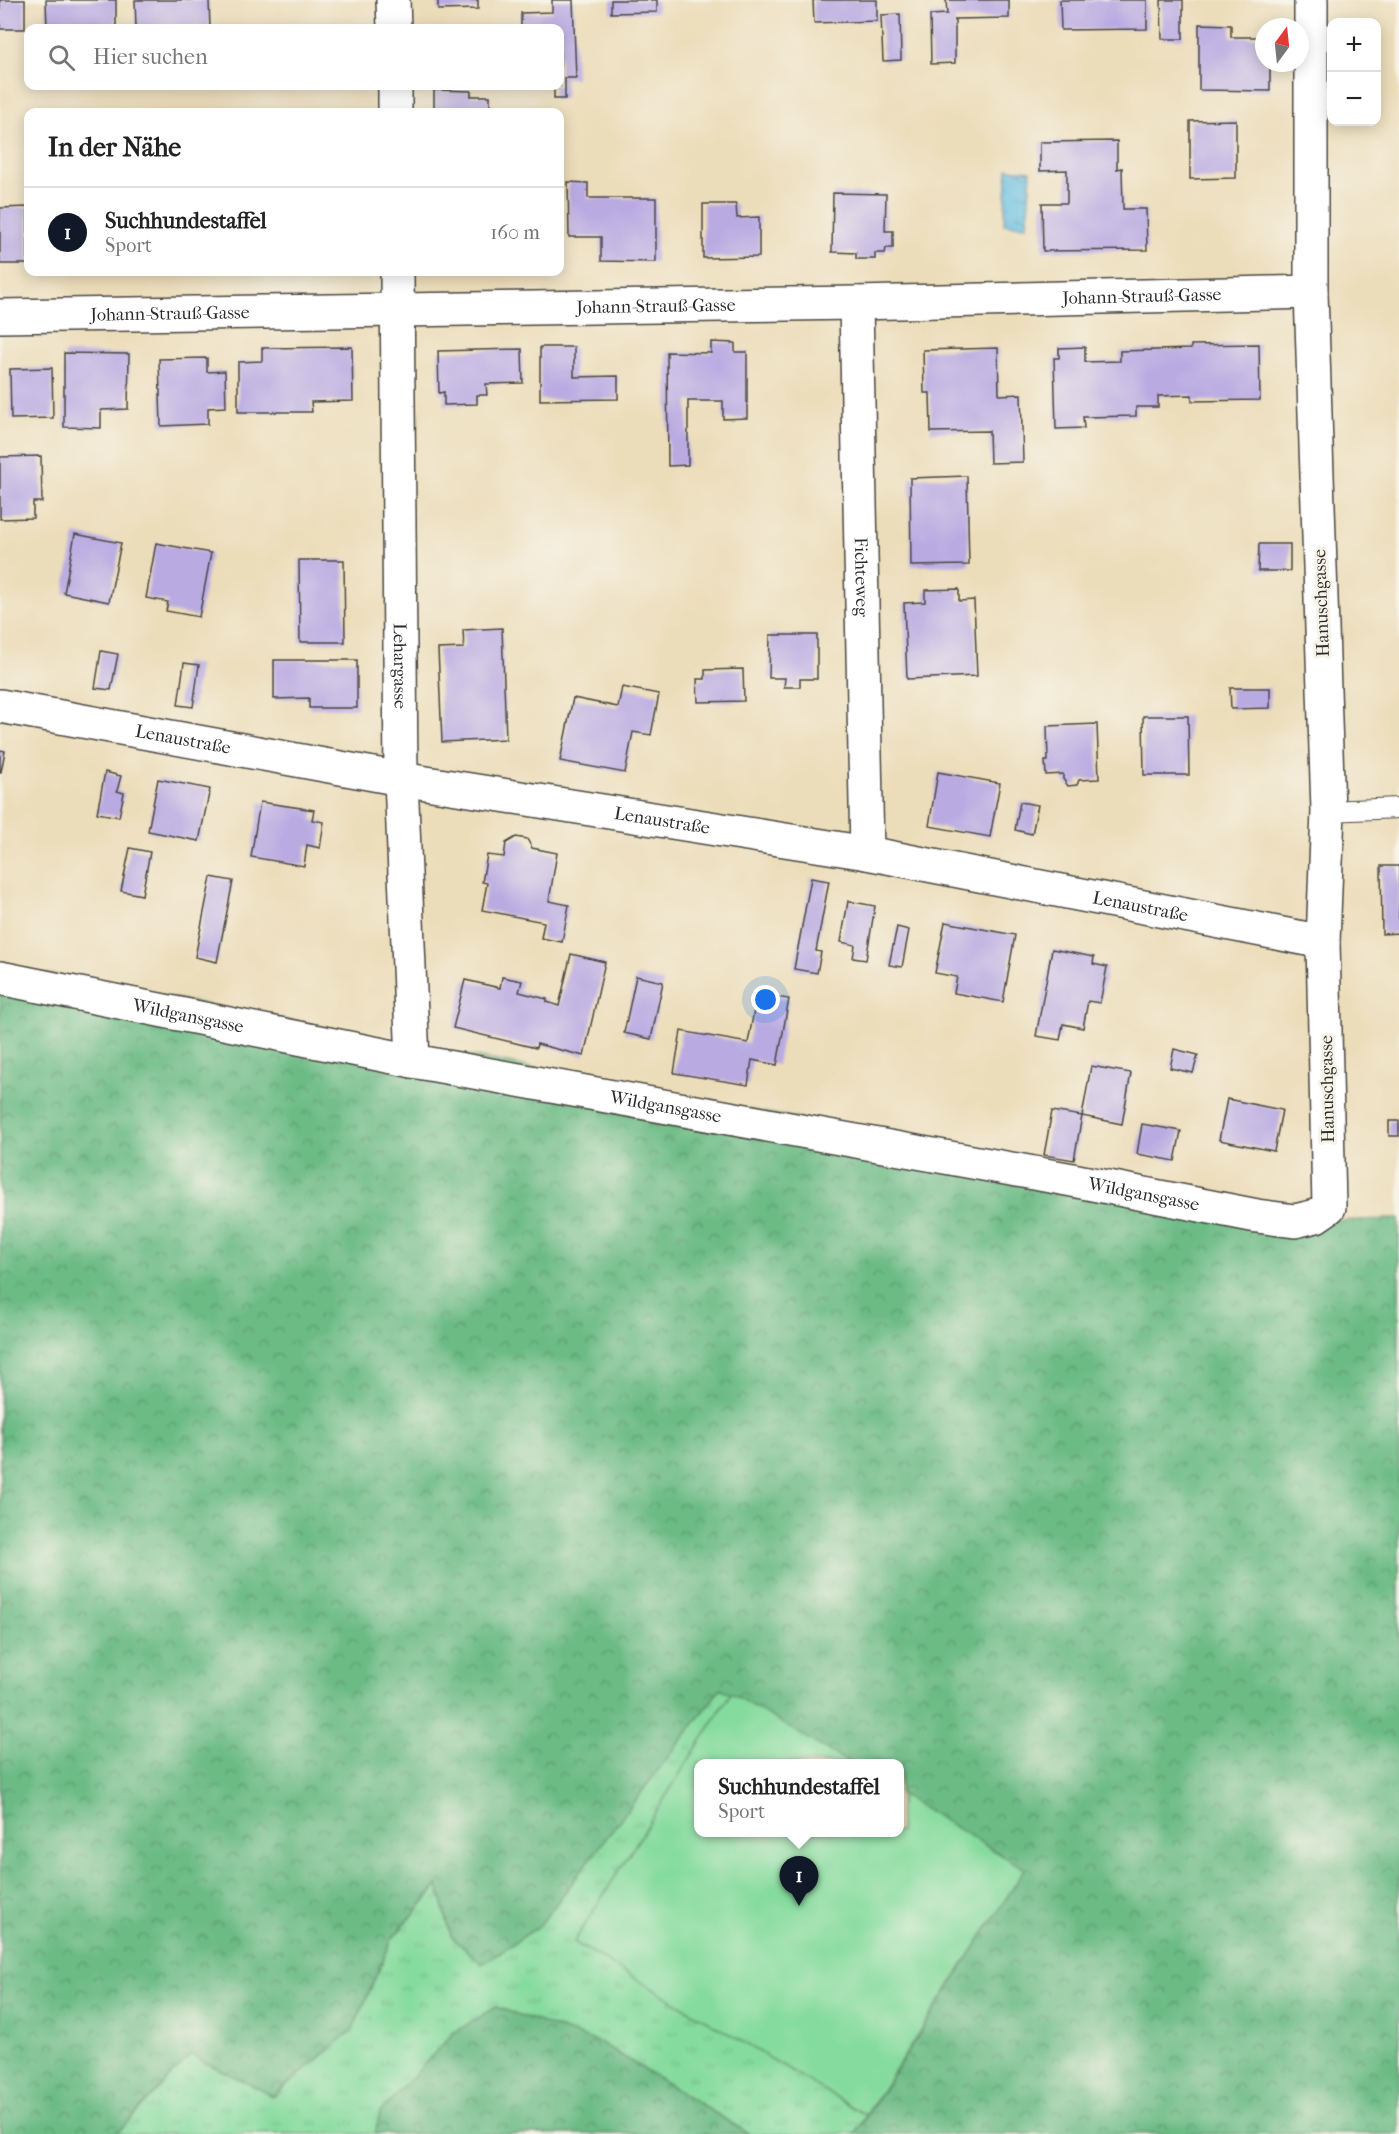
<!DOCTYPE html>
<html lang="de">
<head>
<meta charset="utf-8">
<style>
	body { margin:0; font-family:"IM FELL French Canon",serif; background:#f6f6f6; color:#222 }
	.controls { position:absolute; right:18px; top:18px; display:grid; overflow:hidden; border-radius:12px; box-shadow:0 3px 15px #0003 }
	.controls button { width:54px; height:54px; display:grid; place-items:center; padding:0; border:0; border-bottom:2px solid #e0e0e0; background:#fff; color:#222; font:30px sans-serif }
	.compass { position:absolute; left:1255px; top:18px; width:54px; height:54px; border-radius:50%; background:#fff; box-shadow:0 3px 15px #0003; rotate:15deg }
	.you { position:absolute; left:766px; top:1000px; width:21px; height:21px; margin:-15px; border:4px solid #fff; border-radius:50%; background:#1a73e8; box-shadow:0 0 0 9px #1a73e833 }
	.badge { display:grid; place-items:center; width:39px; height:39px; border-radius:50%; background:#111827; color:#fff; font-size:20px; font-weight:700 }
	.pin { position:absolute; translate:-50% -50px; filter:drop-shadow(0 2px 3px #0008) }
	.pin::after { content:''; position:absolute; top:32px; width:21px; height:18px; background:inherit; clip-path:polygon(0 0,100% 0,50% 100%) }
	.popup { position:absolute; left:694px; top:1759px; width:210px; height:78px; box-sizing:border-box; display:grid; place-content:center; border-radius:12px; background:#fff; filter:drop-shadow(0 2px 4px #0005); font-size:20px; white-space:nowrap; color:#767676 }
	.popup b { font-size:22px; color:#222 }
	.popup::after { content:''; position:absolute; left:50%; top:100%; margin-left:-12px; border:12px solid transparent; border-top-color:#fff }
	.list { margin:0; padding:0; list-style:none }
	h2 { display:flex; justify-content:space-between; align-items:center; height:78px; margin:0; padding:0 24px; font-size:26px }
	h2 small { font-size:20px; font-weight:400; color:#767676 }
	.list li { display:grid; grid-template-columns:39px 1fr auto; gap:18px; align-items:center; box-sizing:border-box; height:90px; padding:0 24px; border-top:2px solid #e0e0e0 }
	.list b { display:block; font-size:22px; white-space:nowrap }
	.list p { margin:0; font-size:20px; white-space:nowrap; color:#767676 }
	.list em { font-size:20px; font-style:normal; color:#767676 }
	.icon { flex:none; width:33px; height:33px; fill:none; stroke:currentColor; stroke-width:2; stroke-linecap:round; stroke-linejoin:round }
	.map { position:relative; flex:none; width:1399px; height:2134px; overflow:hidden }
	.search { position:absolute; background:#fff; box-shadow:0 3px 15px #0003; left:24px; top:24px; width:540px; height:66px; display:flex; align-items:center; gap:15px; box-sizing:border-box; padding:0 21px; border-radius:12px; color:#767676; font-size:22px }
	.panel { position:absolute; background:#fff; box-shadow:0 3px 15px #0003; left:24px; top:108px; width:540px; height:168px; border-radius:12px }
	.map>svg:first-child { display:block }
	.grass { fill:url(#grass-tufts); stroke:#588364; stroke-width:1.5 }
	.forest { fill:url(#forest-crowns); stroke:#4c7358; stroke-width:1.5 }
	.park { fill:#85db9e; stroke:#588364; stroke-width:1.5 }
	.water { fill:url(#water-ripples); stroke:#487486; stroke-width:1.5 }
	.building { fill:#b9abe2 }
	.lines { fill:none; stroke-linecap:round; stroke-linejoin:round }
	.service-casing { stroke:#484640; stroke-width:22 }
	.minor-casing { stroke:#484640; stroke-width:36 }
	.service { stroke:#fff; stroke-width:20 }
	.minor { stroke:#fff; stroke-width:33 }
	.labels { text-anchor:middle; stroke-width:6; stroke-linejoin:round; paint-order:stroke }
	.street-label { font-size:18px; fill:#2b2b2b; stroke:#f7f3e8 }
</style>
</head>
<body>
<div class="map">
<svg width="1399" height="2134" viewBox="0 0 1399 2134">
	<defs>
		<pattern id="grass-tufts" width="24" height="20" patternUnits="userSpaceOnUse" patternTransform="scale(1.5)"><rect width="24" height="20" fill="#85db9e"/><path d="M3 7l-1-3M5 7V3M7 7l1-3M15 17l-1-3M17 17v-4M19 17l1-3" fill="none" stroke="#73bc88"/></pattern>
		<pattern id="forest-crowns" width="20" height="18" patternUnits="userSpaceOnUse" patternTransform="scale(1.5)"><rect width="20" height="18" fill="#6cbb85"/><path d="M2 6a3 3 0 1 1 6 0M12 15a3 3 0 1 1 6 0" fill="none" stroke="#59986d"/></pattern>
		<pattern id="water-ripples" width="26" height="14" patternUnits="userSpaceOnUse" patternTransform="scale(1.5)"><rect width="26" height="14" fill="#64bee1"/><path d="M2 4q2-2 4 0t4 0M15 11q2-2 4 0t4 0" fill="none" stroke="#539bb7"/></pattern>
	</defs>
	<rect width="100%" height="100%" fill="#f7f3e8"/>
	<filter id="ink" filterUnits="userSpaceOnUse"><feTurbulence type="fractalNoise" baseFrequency=".0167" numOctaves="2"/><feDisplacementMap in="SourceGraphic" scale="12" xChannelSelector="R" yChannelSelector="G"/><feConvolveMatrix kernelMatrix="1 2 1 2 8 2 1 2 1" color-interpolation-filters="sRGB"/></filter>
	<filter id="wash" filterUnits="userSpaceOnUse"><feTurbulence type="fractalNoise" baseFrequency=".008" numOctaves="4" result="noise"/><feDisplacementMap in="SourceGraphic" scale="24" xChannelSelector="R" yChannelSelector="G"/><feGaussianBlur stdDeviation="1.35" result="paint"/><feColorMatrix in="noise" values="0 0 0 0 0 0 0 0 0 0 0 0 0 0 0 0 0 1.4 0 .05"/><feComposite in="paint" operator="in"/></filter>
	<g filter="url(#wash)">
		<rect width="100%" height="100%" fill="#ecddba"/>
		<!-- grass -->
		<path class="grass" d="M721 1687 731 1693 574 1942 866 2115 855 2134H749L601 2043 380 2112 375 2134H116L191 2055 274 2096 353 2029 392 1939 439 1885 451 1936 482 1964 539 1926Z"/>
		<!-- forest -->
		<path class="forest" d="M0 965 1326 1221 1399 1219V2134H855L1025 1869 900 1794V1764L849 1763 721 1688 539 1926 482 1964 451 1936 438 1885 392 1939 353 2029 273 2096 191 2055 116 2134H0Z
			M496 2007 601 2043 749 2134H375L380 2112 453 2033Z"/>
		<!-- park -->
		<path class="park" d="M731 1693 849 1763 698 1764V1832H900V1794L1025 1869 866 2115 574 1942Z"/>
		<!-- water -->
		<path class="water" d="M1008 169 1031 171 1027 226 1004 224Z"/>
		<g id="blocks">
			<!-- building -->
			<path class="building" d="M0 0H25V29H0Z
				M46 0H116V28H47Z
				M135 0H209L210 28H136Z
				M438 0H478V9L438 10Z
				M552 0H573L576 78H565V99H554V86H560V28H521V13L552 12Z
				M611 0H657V12L611 13Z
				M813 0H877V21L814 23Z
				M946 0H1009V18L955 19V63L931 64 930 15 947 14Z
				M1060 0H1147V29L1061 30Z
				M1161 0H1183V39H1162Z
				M900 14 901 60 883 61 881 15Z
				M1199 24 1231 25V37H1264V63H1270V91L1199 90Z
				M434 90 471 91V96H490V112H434Z
				M1236 120V178L1190 179V121Z
				M1117 141V169L1122 168 1123 209H1146L1147 250 1043 251 1042 203H1067V170L1040 171V142Z
				M568 182 588 183V198H656V262L601 261V237H569Z
				M833 193 886 194 885 231H893V248H886L885 253H875V259H856V253L832 252Z
				M703 204H736L737 218 759 217V257L703 258Z
				M28 207V264H0V208Z
				M711 342 735 343V352H747V418L723 419V401H688V465L668 466 667 352 711 353Z
				M1259 344 1260 400 1192 401V395L1158 396V407H1136V416L1083 417 1084 428 1056 429 1054 358H1059V348L1085 347V362L1120 361V351L1191 349V345Z
				M352 347 353 401 311 402 312 412H238V362L262 361V348Z
				M540 347H574V377L618 376V399L540 400Z
				M998 348 999 395 1021 394 1023 462 990 463 989 431 931 432 930 393H924L923 350Z
				M522 349 523 383 486 384 487 395H477V404L444 405V392L439 393 438 351Z
				M64 353 129 354 128 409 101 410V428L64 427Z
				M207 358V372L225 371 226 407 208 408V424L161 426 159 359Z
				M52 368 53 418 11 419 10 369Z
				M41 456 42 502H33V518L0 519V457Z
				M967 476 969 565 911 566 910 478Z
				M75 534 121 543 109 602 64 593Z
				M156 543 211 553 199 617 166 611 168 602 146 598Z
				M1259 544H1290V571H1258Z
				M299 560H344L345 642H300Z
				M959 589V601L974 600 977 676 907 679 904 603 925 602V590Z
				M502 628 506 739 442 742 438 649 464 648 463 630Z
				M770 635H817V679H800V687H784L785 678H769Z
				M101 651 118 654 111 690 95 688Z
				M274 660H357V708H309V698L274 699Z
				M184 663 199 665 193 707 178 705Z
				M743 669 744 701 698 702 697 679H705V670Z
				M622 687 659 694 651 735 633 732 625 773 560 761 573 698 618 707Z
				M1230 688H1270V708L1231 709Z
				M1143 716H1188L1189 775H1144Z
				M1097 724 1099 779 1079 780 1077 785 1068 786 1063 779V774L1046 775 1045 761H1048L1047 726Z
				M0 750 5 751 1 772H0Z
				M105 772 121 776 117 791 124 793 119 817 97 813Z
				M938 772 1000 783 990 837 929 826Z
				M158 779 210 789 199 841 148 831Z
				M260 802 314 810 312 820 324 822 320 848 307 845 304 866 251 857Z
				M1020 802 1038 805 1032 834 1015 830Z
				M516 837 527 839 532 848 557 853 549 901 569 905 562 942 541 938 544 922 482 910 487 883 482 882 487 855 504 857 506 843Z
				M130 848 150 852 142 895 121 891Z
				M1381 866H1399V933L1382 934Z
				M211 877 233 881 217 962 195 957Z
				M811 878 829 881 816 951 821 952 817 973 794 969Z
				M848 901 875 906 866 960 853 958 855 945 841 942Z
				M945 922 1015 935 1003 1002 954 993 957 977 935 973Z
				M897 927 909 930 902 967 889 965Z
				M1052 949 1094 957 1093 964 1107 967 1100 1003 1088 1001 1083 1028 1063 1024 1060 1040 1036 1036Z
				M571 954 605 962 584 1056 537 1044 536 1048 453 1028 465 980 500 988 502 977 522 981 519 992 547 999V1002L559 1006Z
				M636 976 663 982 651 1039 624 1033Z
				M757 994 789 999 777 1065 752 1060 748 1085 674 1073 681 1031 748 1043Z
				M1174 1049 1198 1055 1193 1073 1170 1068Z
				M1091 1066 1131 1073 1122 1124 1082 1116Z
				M1227 1099 1282 1110 1274 1151 1219 1140Z
				M1052 1111 1082 1116 1074 1160 1044 1155Z
				M1389 1121H1399V1136H1389Z
				M1142 1124 1181 1131 1175 1161 1137 1154Z"/>
		</g>
	</g>
	<g filter="url(#ink)">
		<use href="#blocks" fill-opacity="0" stroke="#484640" stroke-width="1.5"/>
		<g class="lines">
			<defs>
				<path id="service" d="M1328 811 1399 808"/>
				<g id="minor">
					<path d="M393 0 394 28"/>
					<path d="M395 86V112"/>
					<path id="s1" d="M397 272 401 779 413 1061"/>
					<path id="s2" d="M856 303 867 853"/>
					<path id="s3" d="M0 316 856 303 1311 292"/>
					<path id="s4" d="M0 706 401 779 867 853 1323 942"/>
					<path id="s5" d="M0 978 413 1061 1067 1179 1257 1216 1295 1221 1316 1216 1329 1207 1323 942 1328 811 1311 292V0"/>
				</g>
			</defs>
			<!-- service casing -->
			<use href="#service" class="service-casing"/>
			<!-- minor casing -->
			<use href="#minor" class="minor-casing"/>
			<!-- service -->
			<use href="#service" class="service"/>
			<!-- minor -->
			<use href="#minor" class="minor"/>
		</g>
	</g>
	<g class="labels">
		<!-- street labels -->
		<g class="street-label">
			<text dy="6" stroke="none"><textPath href="#s3" startOffset="1142">Johann-Strauß-Gasse</textPath></text>
			<text dy="6" stroke="none"><textPath href="#s3" startOffset="656">Johann-Strauß-Gasse</textPath></text>
			<text dy="6" stroke="none"><textPath href="#s3" startOffset="170">Johann-Strauß-Gasse</textPath></text>
			<text dy="6" stroke="none"><textPath href="#s2" startOffset="274">Fichteweg</textPath></text>
			<text transform="translate(1321 603) rotate(-92)" y="6">Hanuschgasse</text>
			<text dy="6" stroke="none"><textPath href="#s1" startOffset="394">Lehargasse</textPath></text>
			<text dy="6" stroke="none"><textPath href="#s4" startOffset="186">Lenaustraße</textPath></text>
			<text dy="6" stroke="none"><textPath href="#s4" startOffset="672">Lenaustraße</textPath></text>
			<text dy="6" stroke="none"><textPath href="#s4" startOffset="1158">Lenaustraße</textPath></text>
			<text dy="6" stroke="none"><textPath href="#s5" startOffset="192">Wildgansgasse</textPath></text>
			<text transform="translate(1327 1089) rotate(-91)" y="6">Hanuschgasse</text>
			<text dy="6" stroke="none"><textPath href="#s5" startOffset="678">Wildgansgasse</textPath></text>
			<text dy="6" stroke="none"><textPath href="#s5" startOffset="1164">Wildgansgasse</textPath></text>
		</g>
	</g>
</svg>
<div class="controls">
<button>+</button>
<button>−</button>
</div>
<svg class="compass" viewBox="-18 -18 36 36"><path d="M0-13l5 13h-10z" fill="#e53935"/><path d="M0 13l5-13h-10z" fill="#767676"/></svg>
<div class="you"></div>
<div class="pin badge" style="left:799px;top:1906px">1</div>
<div class="popup"><b>Suchhundestaffel</b>Sport</div>
<div class="search"><svg class="icon" aria-label="search" viewBox="0 0 24 24"><circle cx="10" cy="10" r="6"/><path d="M15 15l6 6"/></svg>Hier suchen</div>
<section class="panel">
<h2>In der Nähe<small></small></h2>
<ul class="list">
<li><span class="badge">1</span><div><b>Suchhundestaffel</b><p>Sport</p></div><em>160 m</em></li>
</ul>
</section>
</div>
</body>
</html>
